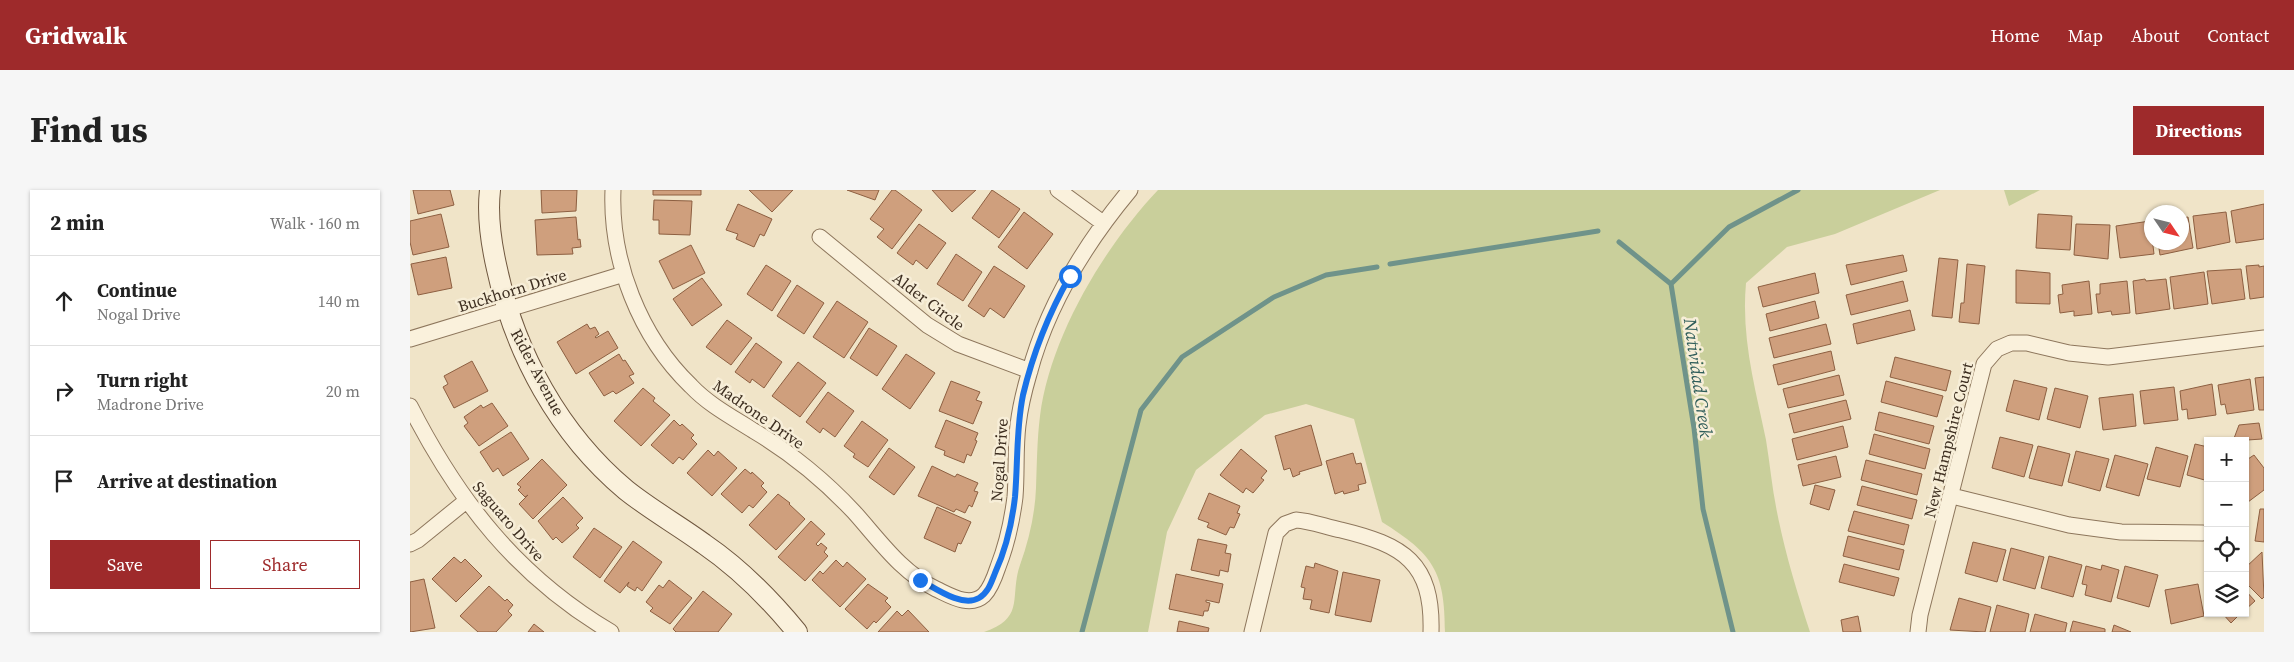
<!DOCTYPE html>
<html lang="en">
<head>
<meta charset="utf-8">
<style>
	body { margin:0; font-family:"Source Serif 4",serif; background:#f6f6f6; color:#222 }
	.controls { position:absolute; right:15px; bottom:15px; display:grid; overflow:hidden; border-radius:0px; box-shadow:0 1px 4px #0004 }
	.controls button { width:45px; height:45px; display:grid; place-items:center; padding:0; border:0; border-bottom:1px solid #e0e0e0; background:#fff; color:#222; font:25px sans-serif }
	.compass { position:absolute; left:1734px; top:15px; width:45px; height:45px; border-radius:50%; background:#fff; box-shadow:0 1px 4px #0004; rotate:125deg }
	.stop { position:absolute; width:15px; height:15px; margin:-11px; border:4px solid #1a73e8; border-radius:50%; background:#fff }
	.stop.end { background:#1a73e8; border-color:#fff; box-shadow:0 1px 5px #0008 }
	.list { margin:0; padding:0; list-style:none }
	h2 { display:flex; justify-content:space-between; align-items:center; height:65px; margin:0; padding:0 20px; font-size:21px }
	h2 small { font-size:16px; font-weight:400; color:#767676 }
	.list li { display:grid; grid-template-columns:32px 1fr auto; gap:15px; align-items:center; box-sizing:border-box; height:90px; padding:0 20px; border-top:1px solid #e0e0e0 }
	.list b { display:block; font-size:19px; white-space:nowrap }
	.list p { margin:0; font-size:16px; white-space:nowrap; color:#767676 }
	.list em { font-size:16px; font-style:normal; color:#767676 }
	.actions { display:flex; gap:10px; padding:15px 20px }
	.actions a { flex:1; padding:11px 0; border:1px solid #9e2a2b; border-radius:0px; text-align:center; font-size:18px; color:#9e2a2b }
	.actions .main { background:#9e2a2b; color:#fff }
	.icon { flex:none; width:28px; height:28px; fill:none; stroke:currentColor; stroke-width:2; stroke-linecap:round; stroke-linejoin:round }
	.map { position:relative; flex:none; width:1854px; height:442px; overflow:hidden; border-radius:0px }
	header { display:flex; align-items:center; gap:30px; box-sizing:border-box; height:70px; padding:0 25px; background:#9e2a2b; color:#fff }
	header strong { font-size:24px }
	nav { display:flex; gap:28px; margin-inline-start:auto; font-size:18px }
	.intro { display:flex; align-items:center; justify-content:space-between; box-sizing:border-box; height:120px; padding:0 30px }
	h1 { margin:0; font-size:35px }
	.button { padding:12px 22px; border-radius:0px; background:#9e2a2b; color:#fff; font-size:18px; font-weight:700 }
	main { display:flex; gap:30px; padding:0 30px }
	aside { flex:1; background:#fff; border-radius:0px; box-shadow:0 1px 4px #0004 }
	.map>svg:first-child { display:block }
	.green { fill:#c9cf9b }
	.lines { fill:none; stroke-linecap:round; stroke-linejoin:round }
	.stream { stroke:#6f938a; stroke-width:5 }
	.building { fill:#cf9f7d; stroke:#8d5f41 }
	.street-casing { stroke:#8d765c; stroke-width:17 }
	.secondary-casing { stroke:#6f573f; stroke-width:22 }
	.street { stroke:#faf1dc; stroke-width:15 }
	.secondary { stroke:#faf1dc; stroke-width:20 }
	.route { stroke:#1a73e8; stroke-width:6 }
	.labels { text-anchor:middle; stroke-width:5; stroke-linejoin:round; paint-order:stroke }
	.street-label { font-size:16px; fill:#3d2e20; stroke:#f7eed8 }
	.water-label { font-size:18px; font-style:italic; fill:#2f5d5a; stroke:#f7eed8 }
</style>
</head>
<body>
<header>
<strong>Gridwalk</strong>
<nav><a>Home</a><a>Map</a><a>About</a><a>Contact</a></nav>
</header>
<div class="intro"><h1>Find us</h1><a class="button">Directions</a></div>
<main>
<aside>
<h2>2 min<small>Walk · 160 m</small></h2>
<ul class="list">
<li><svg class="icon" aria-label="ahead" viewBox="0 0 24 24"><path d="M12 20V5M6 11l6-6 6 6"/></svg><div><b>Continue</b><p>Nogal Drive</p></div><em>140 m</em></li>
<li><svg class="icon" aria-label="right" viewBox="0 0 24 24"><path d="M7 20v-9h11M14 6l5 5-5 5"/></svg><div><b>Turn right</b><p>Madrone Drive</p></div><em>20 m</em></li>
<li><svg class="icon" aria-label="arrive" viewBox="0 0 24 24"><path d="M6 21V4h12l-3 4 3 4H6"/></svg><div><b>Arrive at destination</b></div></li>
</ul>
<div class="actions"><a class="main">Save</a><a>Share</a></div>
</aside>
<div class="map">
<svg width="1854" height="442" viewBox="0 0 1854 442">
	<rect width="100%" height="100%" fill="#f0e4c8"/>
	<!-- green -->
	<path class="green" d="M748 0H1530L1425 44 1377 57 1336 93C1331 148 1345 197 1356 250 1360 274 1362 298 1367 322 1375 363 1387 402 1400 442H1035C1035 381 1023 364 972 332L944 229 896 214 855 225 786 280 757 342 738 442H574C616 428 599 407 610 375 619 350 625 324 626 298 627 273 627 250 630 226 640 147 694 57 748 0Z
		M1594 0H1630L1599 16Z"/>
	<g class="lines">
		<!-- stream -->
		<path class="stream" d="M1209 52 1261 94
			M980 74 1188 41
			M1261 94 1284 238 1293 319 1323 442
			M1261 94 1319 37 1388 0
			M672 442 731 220 772 167 864 107 916 85 967 77"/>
	</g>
	<!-- building -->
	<path class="building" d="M3 0H40L44 15 8 24Z
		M131 0H167L166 21 132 23Z
		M243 0H291V5H243Z
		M339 0H383L362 22Z
		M437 0H469L465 10Z
		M482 0H485L512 20 482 59 467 47 474 39 460 29Z
		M522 0H566L542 22Z
		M582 0 610 19 589 48 562 28Z
		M244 10 282 11 280 45 249 44V30H243Z
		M328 14 362 29 354 46 350 44 344 57 326 49 328 44 316 40Z
		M1854 14V49L1826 53 1821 21Z
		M614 22 643 44 617 79 588 57Z
		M1816 22 1820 52 1787 59 1783 26Z
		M31 24 39 57 3 65 0 52V31Z
		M1628 24 1662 26 1660 60 1626 58Z
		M166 27 168 50 170 49 171 57 162 58 163 64 127 65 125 30Z
		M1778 27 1783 58 1750 65 1748 52H1772V28Z
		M1740 31 1744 64 1710 68 1706 36Z
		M509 34 536 53 517 79 506 70 503 75 487 63Z
		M1666 34 1700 35 1698 69 1664 65Z
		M281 55 295 83 263 99 249 71Z
		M546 64 572 82 553 111 527 94Z
		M1493 65 1497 81 1441 95 1436 75Z
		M36 67 42 98 8 105 1 74Z
		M1529 68 1548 70 1542 128 1522 126Z
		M1557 74 1575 76 1569 134 1549 132 1551 113H1554Z
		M356 75 381 91 362 121 337 104Z
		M1849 75V77L1854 76V107L1840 109 1836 76Z
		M584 76 615 96 594 128 580 118 574 127 558 116Z
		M1831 79 1835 109 1802 114 1797 81Z
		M1606 80 1640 83V114L1606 113Z
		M1794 82 1798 114 1764 119 1760 87Z
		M1405 83 1409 103 1353 117 1348 97Z
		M292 88 312 115 282 136 263 109Z
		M1735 89 1736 91 1756 89 1760 119 1726 124 1723 91Z
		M1493 91 1498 111 1441 125 1436 105Z
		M1679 91 1682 124 1664 126V121L1650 123 1648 105 1653 104 1652 95Z
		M1717 91 1720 123 1702 125 1701 121 1688 123 1686 104H1690V94Z
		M387 95 414 113 394 144 367 126Z
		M427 111 458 132 434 168 403 147Z
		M1405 111 1409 128 1360 141 1356 124Z
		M1500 120 1505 140 1447 154 1443 134Z
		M317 130 342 148 321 175 296 157Z
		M177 134 180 139 185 137 189 144 185 147 186 148 198 141 208 158 166 184 147 152Z
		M1416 134 1421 154 1364 168 1359 148Z
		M459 138 487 156 467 186 440 168Z
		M346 153 372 172 354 198 342 189 340 193 325 182Z
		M1421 161 1425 180 1368 195 1363 175Z
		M209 164 213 171 215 170 224 184 219 186 224 193 206 204 203 201 194 206 179 183Z
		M496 164 525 183 500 219 472 199Z
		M1485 167 1541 181 1536 201 1480 187Z
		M62 171 78 201 44 218 33 197 38 194 34 186Z
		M388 172 416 193 390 227 362 206Z
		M1429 185 1434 205 1378 218 1373 199Z
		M1854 187V220H1849L1845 188Z
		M1840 189 1844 220 1817 224 1815 214 1811 215 1808 195Z
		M1604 190 1637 198 1629 230 1596 221Z
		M541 191 570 202 566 210 572 212 563 234 529 221Z
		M1476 191 1533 206 1527 227 1471 212Z
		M1802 194 1806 225 1778 229 1777 219 1772 220 1770 201Z
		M1764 197 1768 230 1734 234 1730 201Z
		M233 198 245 208 243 211 260 225 231 256 204 231Z
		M1645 198 1678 206 1670 238 1637 229Z
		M418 202 444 221 425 247 413 238 410 243 396 232Z
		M1723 204 1726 236 1693 240 1689 208Z
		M1436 210 1441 229 1384 243 1379 224Z
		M82 213 98 236 69 256 54 236 58 233 54 227 71 215 73 218Z
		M1469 222 1524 236 1519 254 1465 240Z
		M264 230 270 236 272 234 284 245 281 248 287 254 273 270 269 267 263 274 241 255Z
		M536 230 568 243 565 250 567 251 561 266 557 264 554 273 534 265 535 261 525 257Z
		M452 231 478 250 458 277 443 267 445 264 434 256Z
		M1849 233 1852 249 1823 251 1829 235Z
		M901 235 912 275 889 282 890 284 883 287 880 278 874 280 865 246Z
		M1433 236 1438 257 1387 270 1382 249Z
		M101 242 119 269 93 286 88 278 83 282 70 262Z
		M1464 244 1520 259 1515 279 1459 264Z
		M1590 247 1623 255 1614 287 1582 278Z
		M1785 254 1798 257V291L1777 285Z
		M1628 256 1660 264 1652 296 1619 288Z
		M1746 257 1778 266 1770 297 1737 289Z
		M479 258 505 277 484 305 459 287Z
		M831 259 857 281 851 288 854 290 843 303 836 298 833 303 810 285Z
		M298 260 304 266 308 261 327 278 302 306 277 283Z
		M1666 261 1699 269 1690 301 1658 292Z
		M943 263 946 274 951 273 956 293 948 295 949 300 934 304 933 301 925 304 916 271Z
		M1705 265 1738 274 1729 306 1696 297Z
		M1844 265 1854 278V300L1838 312 1835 308V271Z
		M1426 266 1431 287 1393 296 1388 275Z
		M132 269 157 295 123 329 109 314 118 305 115 307 108 300 111 297 107 294Z
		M1456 270 1512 284 1507 305 1451 290Z
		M522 276 545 287 547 284 568 293 564 301 568 302 562 317 559 315 555 323 546 319 544 322 508 306Z
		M335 279 341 284 342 282 354 293 351 296 357 302 343 318 339 315 332 323 311 304Z
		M1405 295 1425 300 1419 320 1400 314Z
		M1452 296 1507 310 1502 329 1447 315Z
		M799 303 830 316 827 323 830 324 824 338 820 337 816 345 797 337 799 333 788 329Z
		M368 304 380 313 379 314 395 329 366 360 339 335Z
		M153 307 173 328 166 335 169 338 152 353 146 347 143 350 128 331Z
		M527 317 561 332 551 354 548 353 545 362 514 348Z
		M1850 319H1854V352L1845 351Z
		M1444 321 1499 335 1494 355 1438 341Z
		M401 331 415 344 406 354 408 356 411 353 417 358 414 362 418 366 395 391 368 367Z
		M184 338 212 357 190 388 163 367Z
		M1438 346 1494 360 1489 380 1433 366Z
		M788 349 817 355 815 363 821 364 818 382 810 380 809 386 781 380Z
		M223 351 252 372 232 401 227 397 225 401 217 396 219 392 210 403 194 391Z
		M1563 352 1596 360 1587 392 1555 383Z
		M1601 358 1634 367 1625 399 1593 390Z
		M1852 362 1854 407 1852 409 1835 392V378Z
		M1639 366 1672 375 1663 407 1631 398Z
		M44 367 51 373 55 369 72 386 46 412 22 389Z
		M426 370 433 377 437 372 456 389 430 417 402 390 410 381 413 384Z
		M905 373 928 381 919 423 900 419 902 410 893 409 895 398 891 397 896 376 904 378Z
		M1434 374 1489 388 1484 406 1429 392Z
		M1692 375 1709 380 1701 412 1675 405 1677 395 1672 394 1676 376 1691 380Z
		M1715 376 1748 385 1739 417 1707 408Z
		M933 382 970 390 961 432 925 425Z
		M766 384 813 394 809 413 796 410V412L800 413 798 421H794L793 426 759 419Z
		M14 389 25 438 0 442V392Z
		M259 390 282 408 260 434 240 421 243 418 236 412 249 395 253 398Z
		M458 394 478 408 475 411 481 417 466 433 464 431 457 439 435 419Z
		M1788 394 1794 426 1761 434 1755 400Z
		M79 396 95 411 97 409 103 415 98 421 102 425 86 442H68L50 426Z
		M1835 400 1845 411 1835 420Z
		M293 401 322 424 308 442H266L263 439Z
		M1549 408 1581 417 1575 442 1540 440Z
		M1587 415 1619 424 1615 442H1580Z
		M498 420 519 442H468L487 421 492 426Z
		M1812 423H1831L1821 433Z
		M1625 424 1657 433 1655 442H1620Z
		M1448 426 1451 442H1433L1431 430Z
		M769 431 799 438 798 442H767Z
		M1663 431 1695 439V442H1660Z
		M124 434 134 442H118Z
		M1704 435 1721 442H1702Z"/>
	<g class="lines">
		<defs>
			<path id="street" d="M203 0C200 71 230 147 281 196 299 215 322 227 344 241 381 263 415 291 444 322 470 351 491 382 526 399 541 406 560 418 574 405 581 398 585 386 588 377 597 354 602 331 605 307 607 283 605 259 608 235 610 218 614 201 619 184 637 116 675 54 720 0
				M648 0 693 33
				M410 47 517 135 548 154 620 181
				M0 149 214 84
				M0 216C49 312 107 386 201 442
				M1542 306 1659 335 1711 342 1793 343
				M0 354 8 350 56 311
				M842 442 866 343 875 334 886 330C901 331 916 337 931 340 993 355 1023 372 1021 442
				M1508 442 1510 425 1574 174 1587 159 1601 153H1617L1659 163 1698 167 1854 148"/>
			<path id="secondary" d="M80 0C77 26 81 53 87 79 105 163 149 244 216 300 241 320 268 335 294 354 329 378 360 409 387 442"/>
		</defs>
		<!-- street casing -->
		<use href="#street" class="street-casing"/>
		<!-- secondary casing -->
		<use href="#secondary" class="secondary-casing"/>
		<!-- street -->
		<use href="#street" class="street"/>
		<!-- secondary -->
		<use href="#secondary" class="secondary"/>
	</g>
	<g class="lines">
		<!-- route -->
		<path class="route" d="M510 390C525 398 552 418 569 408 578 403 581 393 585 383 596 359 602 333 605 307 608 272 606 239 613 205 623 163 639 123 660 86"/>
	</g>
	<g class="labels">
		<!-- street labels -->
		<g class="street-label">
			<text transform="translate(102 100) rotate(-17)" y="6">Buckhorn Drive</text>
			<text transform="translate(519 111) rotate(37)" y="6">Alder Circle</text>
			<text transform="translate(128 182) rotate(62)" y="6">Rider Avenue</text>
			<text transform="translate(349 224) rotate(35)" y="6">Madrone Drive</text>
			<text transform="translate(1538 250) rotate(-76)" y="6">New Hampshire Court</text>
			<text transform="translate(589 270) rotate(-86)" y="6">Nogal Drive</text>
			<text transform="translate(99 331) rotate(49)" y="6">Saguaro Drive</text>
		</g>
		<!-- water labels -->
		<g class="water-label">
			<text transform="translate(1288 188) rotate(82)" y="6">Natividad Creek</text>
		</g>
	</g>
</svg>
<div class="controls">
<button>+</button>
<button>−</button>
<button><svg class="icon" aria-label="locate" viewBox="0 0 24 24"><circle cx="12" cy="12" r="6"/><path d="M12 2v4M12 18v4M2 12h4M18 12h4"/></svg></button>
<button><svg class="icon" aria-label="layers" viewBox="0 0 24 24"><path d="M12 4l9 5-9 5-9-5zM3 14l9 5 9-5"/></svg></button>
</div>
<svg class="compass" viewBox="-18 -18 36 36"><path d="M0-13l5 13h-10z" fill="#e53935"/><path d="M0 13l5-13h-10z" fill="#767676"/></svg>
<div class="stop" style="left:660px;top:86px"></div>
<div class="stop end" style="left:510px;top:390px"></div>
</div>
</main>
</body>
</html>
